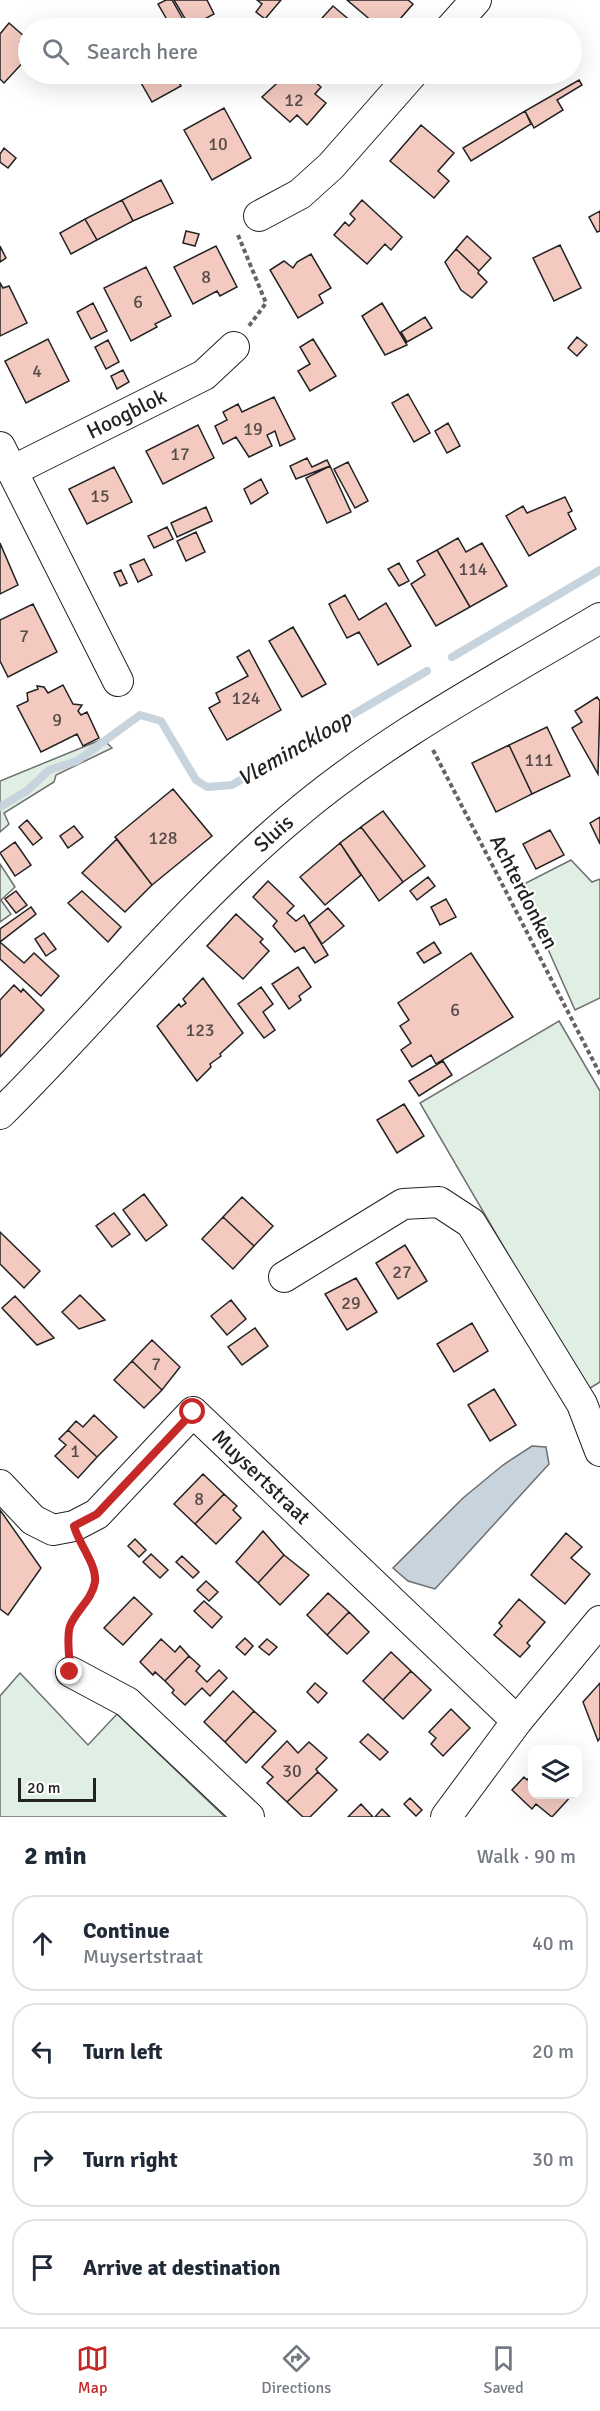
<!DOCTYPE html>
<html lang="en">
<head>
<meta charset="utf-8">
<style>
	body { margin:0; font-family:Signika,sans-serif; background:#f6f6f7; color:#1f2937 }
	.controls { position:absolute; right:18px; bottom:18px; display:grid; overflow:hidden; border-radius:12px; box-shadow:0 6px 24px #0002 }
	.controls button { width:54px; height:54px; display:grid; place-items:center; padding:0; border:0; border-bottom:2px solid #e0e1e3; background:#fff; color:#1f2937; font:30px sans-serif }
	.scale { position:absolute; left:18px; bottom:15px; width:78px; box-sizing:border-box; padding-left:6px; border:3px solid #222; border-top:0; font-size:16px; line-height:21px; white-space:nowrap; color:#222; -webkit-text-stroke:4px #fff; paint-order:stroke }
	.stop { position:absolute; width:18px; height:18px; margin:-14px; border:4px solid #c62828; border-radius:50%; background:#fff }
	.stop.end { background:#c62828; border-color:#fff; box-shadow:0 2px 6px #0008 }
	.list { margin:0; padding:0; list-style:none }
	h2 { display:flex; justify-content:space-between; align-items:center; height:78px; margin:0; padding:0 24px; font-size:26px }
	h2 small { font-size:20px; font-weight:400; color:#747a83 }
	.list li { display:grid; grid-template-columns:39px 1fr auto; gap:18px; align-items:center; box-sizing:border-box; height:96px; margin:0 12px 12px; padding:0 12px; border:2px solid #e0e1e3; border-radius:24px }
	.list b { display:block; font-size:22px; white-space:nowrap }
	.list p { margin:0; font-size:20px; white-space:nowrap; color:#747a83 }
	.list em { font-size:20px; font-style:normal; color:#747a83 }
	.icon { flex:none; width:33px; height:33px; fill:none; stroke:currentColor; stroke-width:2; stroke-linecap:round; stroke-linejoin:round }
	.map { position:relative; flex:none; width:600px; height:1817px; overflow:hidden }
	.search { position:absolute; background:#fff; box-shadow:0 6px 24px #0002; left:18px; right:18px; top:18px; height:66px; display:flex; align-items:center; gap:15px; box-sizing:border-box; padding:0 21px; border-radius:33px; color:#747a83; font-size:22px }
	.sheet { height:510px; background:#fff }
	nav { display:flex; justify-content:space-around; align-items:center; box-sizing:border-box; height:84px; border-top:2px solid #e0e1e3; background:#fff; font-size:16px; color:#747a83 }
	nav a { display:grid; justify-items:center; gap:3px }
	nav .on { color:#c62828 }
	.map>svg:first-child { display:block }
	.green { fill:#e0efe3; stroke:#6f6f6f; stroke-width:1.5 }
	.water { fill:#c7d3dd; stroke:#6f6f6f; stroke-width:1.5 }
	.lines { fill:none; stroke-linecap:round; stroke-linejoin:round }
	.stream { stroke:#c7d3dd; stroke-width:8 }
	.building { fill:#f3c9c0; stroke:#222; stroke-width:1.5 }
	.minor-casing { stroke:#222; stroke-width:32 }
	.path { stroke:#646464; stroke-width:4; stroke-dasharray:4.5 3; stroke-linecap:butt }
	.minor { stroke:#fff; stroke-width:30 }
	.route { stroke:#c62828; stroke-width:8 }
	.labels { text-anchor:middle; stroke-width:4.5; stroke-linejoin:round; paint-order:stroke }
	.number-label { font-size:18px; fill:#564c4a }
	.street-label { font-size:21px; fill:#222; stroke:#fff }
	.water-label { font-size:22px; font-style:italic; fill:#222; stroke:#fff }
</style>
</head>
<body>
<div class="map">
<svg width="600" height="1817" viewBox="0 0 600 1817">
	<rect width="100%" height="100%" fill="#fff"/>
	<!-- green -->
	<path class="green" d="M103 739 112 748 56 775 54 782 4 813 9 824 0 832V781Z
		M571 860 592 882 600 879V998L575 1010 520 886Z
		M0 864 15 887 1 900 11 914 0 922Z
		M559 1021 600 1091V1382L587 1390 420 1103Z
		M20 1673 88 1745 117 1714 225 1817H0V1696Z"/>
	<!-- water -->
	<path class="water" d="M532 1446 546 1447 549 1464 435 1589 408 1581 393 1568 463 1498 503 1465Z"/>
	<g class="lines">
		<!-- stream -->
		<path class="stream" d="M452 657 600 570
			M0 807 28 790 49 770 77 761 140 715 161 721 196 780 207 787 232 785 427 671"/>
	</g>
	<!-- building -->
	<path class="building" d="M166 0H172L188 28H164L170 25 158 4Z
		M174 0H207L214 14 190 27Z
		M257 0H281L265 19 256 12 262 4Z
		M347 0H408L413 4 394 26 380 28Z
		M333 6 359 28H313Z
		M9 23 25 37 20 42 28 50V57L4 83 0 79V34Z
		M136 74H174L181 86 152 102Z
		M287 74H306L321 87 315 94 326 103 307 125 297 115 290 122 262 97Z
		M579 80 582 85 557 100 563 110 534 128 525 111Z
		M224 108 251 158 212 180 184 130Z
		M525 111 531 124 471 161 463 148Z
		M421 125 454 153 438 171 449 181 434 198 390 161Z
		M4 148 16 158 8 168 0 162V154Z
		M161 180 173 203 133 221 122 200Z
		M122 200 133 221 97 240 85 219Z
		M362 200 402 237 391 250 385 244 367 264 334 235 345 222 349 226 355 219 350 214Z
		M600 211V231L597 232 589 217Z
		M85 219 97 240 71 254 60 233Z
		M186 231 199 234 195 246 183 243Z
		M467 236 491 258 479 271 456 249Z
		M560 245 581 288 554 301 533 258Z
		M0 246 6 258 0 262Z
		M216 246 237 287 220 296 217 291 193 304 174 267Z
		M456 249 479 271 478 273 487 282 472 298 461 290 445 262Z
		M311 254 331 288 319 295 323 303 298 318 270 270 284 261 293 268 297 262Z
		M146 267 171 316 155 324 157 327 131 341 104 288Z
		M0 283 3 288 9 286 27 323 0 336Z
		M93 303 107 331 91 339 77 312Z
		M382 303 407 345 385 355 362 316Z
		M425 317 432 328 407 342 401 332Z
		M577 337 587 345 577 356 568 348Z
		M48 339 69 381 26 403 5 361Z
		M313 339 336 376 310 391 298 371 310 364 300 347Z
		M108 340 119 362 106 369 95 347Z
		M123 370 129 382 117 389 111 376Z
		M408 394 430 433 414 442 392 403Z
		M274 397 295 439 280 446 275 431 267 435 272 446 249 457 236 437 223 444 215 426 227 420 223 412 238 404 242 412Z
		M448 423 460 446 447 453 435 431Z
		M198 425 214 458 163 484 146 451Z
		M307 458 312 467 327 460 330 466 296 479 290 466Z
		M348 462 368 501 355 508 334 469Z
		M330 466 351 512 327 523 306 478Z
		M114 467 132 502 87 524 69 489Z
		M261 479 268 493 251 504 244 489Z
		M565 497 572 511 568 513 576 529 529 556 506 516 523 506 527 513Z
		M206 507 212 521 177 537 171 523Z
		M167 527 173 539 154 548 148 536Z
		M196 532 205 552 186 561 177 541Z
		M458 538 466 552 482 543 507 586 470 607 437 550Z
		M0 543 18 585 0 594Z
		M437 550 470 607 436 626 411 584 425 575 417 561Z
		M144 559 152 575 138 582 130 565Z
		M399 563 409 581 399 586 388 569Z
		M121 570 127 583 120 586 114 573Z
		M345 595 359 620 386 603 411 646 378 665 359 632 347 638 334 614 329 604Z
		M33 604 57 652 8 677 0 661V620Z
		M293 627 326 684 302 697 269 641Z
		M249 650 281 710 227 740 209 708 220 702 216 693 248 676 237 657Z
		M63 685 73 704 82 705 78 711 81 715 87 712 99 738 83 746 77 734 41 752 17 706 28 701 27 693 38 689 37 686 44 687 48 693Z
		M597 697 600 701 598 774 572 728 582 722 575 711Z
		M547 727 570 776 532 794 509 745Z
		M509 745 532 794 496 812 472 763Z
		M173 789 212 836 152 885 115 837Z
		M383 811 425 866 403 882 361 827Z
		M600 817V844L590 823Z
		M27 820 42 838 33 845 19 827Z
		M74 826 83 837 68 848 60 836Z
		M361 827 403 882 379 901 340 843Z
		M550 830 564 855 536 869 523 844Z
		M117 839 152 885 125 912 82 873Z
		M15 842 31 865 15 876 0 853Z
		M340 843 361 875 325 905 300 877Z
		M428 877 435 886 417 900 410 891Z
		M268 881 294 906 287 913 296 921 304 915 328 955 315 963 304 947 295 952 273 926 277 921 253 897Z
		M16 891 27 905 16 913 5 899Z
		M82 891 121 927 108 942 68 903Z
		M446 899 456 917 440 925 431 907Z
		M31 907 36 914 0 942V929Z
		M328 908 344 926 322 944 309 924Z
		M236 914 263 939 260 942 269 951 243 979 207 946Z
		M44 933 56 949 46 956 35 939Z
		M0 942 24 963 34 953 59 976 41 996 0 959Z
		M434 942 441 953 424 963 417 953Z
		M471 953 513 1017 436 1064 431 1055 412 1067 401 1050 411 1043 400 1026 409 1020 398 1003Z
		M298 967 311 987 299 996 301 1000 289 1009 272 984Z
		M203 978 243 1033 220 1054 221 1056 210 1064 211 1067 197 1081 157 1026 179 1004 181 1007 186 1003 183 999Z
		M14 985 21 992 23 989 44 1010 0 1057V1000Z
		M261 987 273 1004 263 1012 275 1030 264 1038 238 1004Z
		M443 1061 452 1075 419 1096 409 1081Z
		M404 1104 424 1136 397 1153 377 1120Z
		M144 1194 167 1225 146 1241 123 1210Z
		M242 1197 273 1226 254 1246 223 1217Z
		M114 1213 130 1234 112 1247 96 1226Z
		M223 1217 254 1246 233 1269 202 1239Z
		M0 1232 40 1271 24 1288 0 1264Z
		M405 1245 427 1281 398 1299 376 1263Z
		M356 1278 377 1312 347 1330 325 1294Z
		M80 1295 105 1320 79 1329 62 1312Z
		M15 1296 54 1338 37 1345 2 1308Z
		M231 1300 246 1319 227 1335 211 1316Z
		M472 1323 488 1351 454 1372 437 1344Z
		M255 1328 268 1346 242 1365 228 1347Z
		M152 1340 180 1367 162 1390 132 1361Z
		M132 1361 162 1390 144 1408 114 1380Z
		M494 1389 516 1425 490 1441 468 1405Z
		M94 1415 117 1437 97 1457 68 1430 76 1421 83 1427Z
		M68 1430 97 1457 78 1478 55 1456 66 1445 59 1439Z
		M203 1474 224 1494 195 1524 174 1504Z
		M224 1494 237 1506 233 1510 241 1518 216 1544 195 1524Z
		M0 1510 41 1568 8 1615 0 1609Z
		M263 1531 284 1555 258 1583 236 1562Z
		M566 1533 582 1547 571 1558 590 1574 565 1604 531 1575Z
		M135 1539 146 1550 139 1557 128 1546Z
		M151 1554 168 1570 160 1578 143 1562Z
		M284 1555 309 1575 280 1605 258 1583Z
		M182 1556 199 1572 193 1578 176 1562Z
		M206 1581 218 1592 209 1601 197 1590Z
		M328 1593 349 1612 327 1635 307 1615Z
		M134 1597 152 1614 123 1645 104 1628Z
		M519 1599 545 1622 527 1643 530 1646 520 1657 494 1635 502 1626 499 1623Z
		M204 1601 222 1617 212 1628 194 1611Z
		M349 1612 369 1632 347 1654 327 1635Z
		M245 1638 253 1646 245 1655 236 1647Z
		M161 1639 175 1652 180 1646 189 1656 165 1681 155 1672 153 1675 140 1662Z
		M267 1639 277 1647 269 1655 259 1647Z
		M391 1652 411 1671 383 1700 363 1681Z
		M189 1656 200 1666 196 1671 207 1682 219 1670 227 1678 210 1696 202 1688 185 1705 172 1693 174 1690 165 1681Z
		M411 1671 431 1690 403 1719 383 1700Z
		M315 1683 327 1693 318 1703 307 1692Z
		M600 1683V1738L598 1741 583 1702Z
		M233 1691 254 1711 225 1742 204 1722Z
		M451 1709 470 1728 443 1756 431 1744 436 1738 429 1732Z
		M254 1711 276 1731 246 1763 225 1742Z
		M368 1734 388 1752 380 1760 360 1742Z
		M287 1741 298 1753 309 1742 327 1758 316 1769 318 1772 287 1802 267 1783 273 1777 262 1767Z
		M318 1772 337 1790 310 1817H303L287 1802Z
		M532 1774V1794H573L552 1817 536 1804 532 1809 512 1790 524 1777 527 1780Z
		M410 1798 422 1810 416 1816 404 1804Z
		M361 1804 373 1817H348Z
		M382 1809 390 1817H375Z"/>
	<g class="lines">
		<defs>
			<g id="minor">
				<path d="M451 28 476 0"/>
				<path d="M259 216 300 194 331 166 412 74"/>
				<path d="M0 447 118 681"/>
				<path id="s1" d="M12 471 204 375 234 347"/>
				<path id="s2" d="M0 1114C98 1017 184 909 289 820 383 739 494 681 600 618"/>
				<path d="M284 1277 403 1204 439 1202 471 1223 582 1404 600 1451"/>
				<path id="s3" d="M0 1485 33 1520 53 1530 74 1526 97 1514 193 1412 517 1721"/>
				<path d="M71 1672 127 1702 249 1817"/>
				<path d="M446 1817 517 1721 600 1621"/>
			</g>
		</defs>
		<!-- minor casing -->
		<use href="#minor" class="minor-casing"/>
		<!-- path -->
		<path class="path" d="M238 235 266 303 249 326
			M433 750 600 1074
			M70 1646 69 1627 88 1600 95 1581 92 1568 84 1552"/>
		<!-- minor -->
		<use href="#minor" class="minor"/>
	</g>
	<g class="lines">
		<!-- route -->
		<path class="route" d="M70 1672C70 1659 66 1638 70 1626 76 1610 92 1600 95 1582 97 1564 78 1543 74 1526L97 1514 193 1412"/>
	</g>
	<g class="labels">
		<!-- number labels -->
		<g class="number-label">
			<text x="294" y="106">12</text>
			<text x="218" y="150">10</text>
			<text x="206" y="283">8</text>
			<text x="138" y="308">6</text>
			<text x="37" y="377">4</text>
			<text x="253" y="435">19</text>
			<text x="180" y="460">17</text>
			<text x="100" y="502">15</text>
			<text x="473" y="575">114</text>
			<text x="24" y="642">7</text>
			<text x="246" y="704">124</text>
			<text x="57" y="726">9</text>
			<text x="539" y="766">111</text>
			<text x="163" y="844">128</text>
			<text x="455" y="1016">6</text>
			<text x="200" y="1036">123</text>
			<text x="402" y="1278">27</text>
			<text x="351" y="1309">29</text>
			<text x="156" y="1370">7</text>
			<text x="75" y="1457">1</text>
			<text x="199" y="1505">8</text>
			<text x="292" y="1777">30</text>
		</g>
		<!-- street labels -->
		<g class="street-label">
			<text dy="7" stroke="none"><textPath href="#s1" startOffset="128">Hoogblok</textPath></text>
			<text dy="7" stroke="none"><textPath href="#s2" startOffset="392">Sluis</textPath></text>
			<text transform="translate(524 892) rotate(63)" y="7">Achterdonken</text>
			<text dy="7" stroke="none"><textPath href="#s3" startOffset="352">Muysertstraat</textPath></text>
		</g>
		<!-- water labels -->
		<g class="water-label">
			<text transform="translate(294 748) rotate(-30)" y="8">Vleminckloop</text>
		</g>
	</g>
</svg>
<div class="controls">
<button><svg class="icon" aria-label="layers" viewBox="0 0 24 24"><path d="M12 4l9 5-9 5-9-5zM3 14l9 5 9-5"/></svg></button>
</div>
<div class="scale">20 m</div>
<div class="stop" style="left:193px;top:1412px"></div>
<div class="stop end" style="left:70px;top:1672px"></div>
<div class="search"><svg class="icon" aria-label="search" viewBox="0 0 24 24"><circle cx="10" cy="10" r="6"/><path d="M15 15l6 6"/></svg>Search here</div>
</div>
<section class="sheet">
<h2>2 min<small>Walk · 90 m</small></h2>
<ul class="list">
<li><svg class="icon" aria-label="ahead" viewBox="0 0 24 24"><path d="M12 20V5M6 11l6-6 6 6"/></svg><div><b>Continue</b><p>Muysertstraat</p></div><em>40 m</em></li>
<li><svg class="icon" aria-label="left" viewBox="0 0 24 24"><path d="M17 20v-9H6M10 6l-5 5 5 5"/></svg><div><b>Turn left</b></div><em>20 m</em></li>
<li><svg class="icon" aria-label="right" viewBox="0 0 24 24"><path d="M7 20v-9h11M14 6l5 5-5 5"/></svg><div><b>Turn right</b></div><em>30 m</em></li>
<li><svg class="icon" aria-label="arrive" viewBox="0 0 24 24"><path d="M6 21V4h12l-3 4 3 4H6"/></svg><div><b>Arrive at destination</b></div></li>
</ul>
</section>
<nav>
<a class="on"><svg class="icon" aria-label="map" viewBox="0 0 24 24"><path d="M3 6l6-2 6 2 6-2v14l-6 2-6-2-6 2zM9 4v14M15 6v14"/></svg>Map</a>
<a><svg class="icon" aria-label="directions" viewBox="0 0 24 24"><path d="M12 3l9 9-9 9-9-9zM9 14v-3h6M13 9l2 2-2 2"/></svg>Directions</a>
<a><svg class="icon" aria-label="saved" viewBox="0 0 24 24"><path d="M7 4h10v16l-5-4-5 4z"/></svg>Saved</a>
</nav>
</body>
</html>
